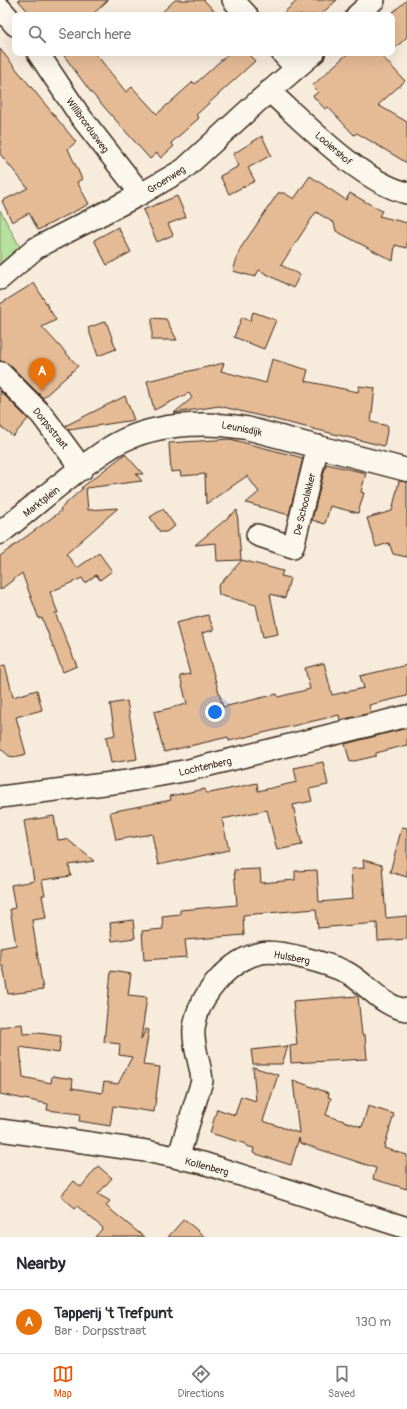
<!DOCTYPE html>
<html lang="en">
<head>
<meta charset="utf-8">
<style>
	body { margin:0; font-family:Pangolin,sans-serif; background:#f7f7f7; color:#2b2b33 }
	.you { position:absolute; left:215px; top:712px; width:14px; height:14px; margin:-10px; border:3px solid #fff; border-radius:50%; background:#1a73e8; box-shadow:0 0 0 6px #1a73e833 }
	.badge { display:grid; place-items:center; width:26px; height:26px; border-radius:50%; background:#ea580c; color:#fff; font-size:13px; font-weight:700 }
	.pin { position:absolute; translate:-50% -33px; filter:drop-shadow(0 1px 2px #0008) }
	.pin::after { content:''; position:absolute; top:21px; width:14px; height:12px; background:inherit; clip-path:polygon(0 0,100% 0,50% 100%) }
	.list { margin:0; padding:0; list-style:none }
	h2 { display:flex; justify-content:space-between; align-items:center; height:52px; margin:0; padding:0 16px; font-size:17px }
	h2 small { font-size:13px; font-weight:400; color:#7c7c81 }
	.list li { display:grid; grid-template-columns:26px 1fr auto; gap:12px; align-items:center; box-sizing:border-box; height:64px; padding:0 16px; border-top:1px solid #e1e1e2 }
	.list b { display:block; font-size:15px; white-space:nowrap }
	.list p { margin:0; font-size:13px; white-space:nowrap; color:#7c7c81 }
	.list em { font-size:13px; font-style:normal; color:#7c7c81 }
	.icon { flex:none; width:22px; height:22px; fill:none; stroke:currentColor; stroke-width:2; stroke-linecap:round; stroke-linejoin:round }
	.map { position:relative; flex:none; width:407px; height:1237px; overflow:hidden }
	.search { position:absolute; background:#fff; box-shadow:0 4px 16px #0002; left:12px; right:12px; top:12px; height:44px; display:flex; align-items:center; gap:10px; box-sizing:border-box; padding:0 14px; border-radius:8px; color:#7c7c81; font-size:15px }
	.sheet { height:116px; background:#fff }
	nav { display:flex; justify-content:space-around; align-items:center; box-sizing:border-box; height:56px; border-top:1px solid #e1e1e2; background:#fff; font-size:11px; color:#7c7c81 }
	nav a { display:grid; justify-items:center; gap:2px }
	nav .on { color:#ea580c }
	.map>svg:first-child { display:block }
	.green { fill:#b5e19e; stroke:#78865e }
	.building { fill:#e5bb95; stroke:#3b2a1e }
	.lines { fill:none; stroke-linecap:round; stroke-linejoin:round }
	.minor-casing { stroke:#3b2a1e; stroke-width:24 }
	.tertiary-casing { stroke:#3b2a1e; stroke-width:25 }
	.minor { stroke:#fbf7ec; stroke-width:21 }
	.tertiary { stroke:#fbf7ec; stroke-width:22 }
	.labels { text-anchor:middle; stroke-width:4; stroke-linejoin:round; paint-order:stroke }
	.street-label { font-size:10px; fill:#3b2a1e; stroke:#fbf7ec }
</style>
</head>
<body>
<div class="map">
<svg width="407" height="1237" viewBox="0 0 407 1237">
	<rect width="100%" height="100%" fill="#f7ebdb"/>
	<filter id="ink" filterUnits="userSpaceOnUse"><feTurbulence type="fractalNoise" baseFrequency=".025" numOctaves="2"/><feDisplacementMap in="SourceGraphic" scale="8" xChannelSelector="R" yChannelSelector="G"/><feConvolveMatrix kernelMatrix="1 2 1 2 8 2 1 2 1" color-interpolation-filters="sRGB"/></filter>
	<g filter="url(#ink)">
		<!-- green -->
		<path class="green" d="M0 210 22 251 0 270Z"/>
		<!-- building -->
		<path class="building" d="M18 0H108L92 15H31Z
			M175 0H204L218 15H159Z
			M298 0H337L320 15H281Z
			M407 0V37L392 51V13Z
			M0 49 76 142 68 149 82 179 77 182 89 204 38 230 29 213 12 222 2 201 28 188 0 154Z
			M62 53H95L126 92 132 87 157 114 193 82 195 84 229 53H247L255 61 196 115 199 118 171 143 174 146 161 158 157 153 150 159 90 91Z
			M348 53H379L405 81 378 105 407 122V163L357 133 354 135 328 107 325 109 313 96 318 92 312 86Z
			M262 136 271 155 248 168 255 181 229 194 220 176 239 166 233 154Z
			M310 176 346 200 350 193 382 211 379 216 407 223V248L395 245 393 261 336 231 334 223 316 212 281 265 300 275 293 288 259 270 255 277 233 271 240 249 278 193H284L294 199Z
			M177 196 186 217 168 224 173 235 157 242 143 210Z
			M118 227 131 252 107 265 94 240Z
			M34 283 56 320 42 327 78 366 43 398 9 364 0 361V304Z
			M253 312 276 320 264 349 234 337 242 317 250 321Z
			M152 318 166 319 177 340H152Z
			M106 321 116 349 98 356 88 328Z
			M272 359 308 370 305 381 358 392 359 386 375 388 371 422 388 426 384 446 219 406 174 413 192 398 189 393 154 410 147 381 224 363 221 371 266 383Z
			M0 391 28 419 13 436 0 426Z
			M125 396 134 420 69 430 65 426Z
			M230 439 303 458 289 515 246 503 259 492 247 476 206 504 205 474 181 476 180 471 171 472 169 443Z
			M125 454 143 474H136L142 481 86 488 88 510 118 508 66 554 77 568 99 553 112 571 100 580 96 575 85 583 82 578 50 592 58 613H55L77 666 63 672 42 618 39 619 22 573 0 590V556L61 511 60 509 83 488H81Z
			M326 464 366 473 361 492 364 493 358 513 330 506 325 524 312 520Z
			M399 481 407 482V557L393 554 389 543 376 547 367 518 392 511Z
			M163 509 175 526 166 532H160L150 517Z
			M237 510 241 560 217 561 216 543 195 545Z
			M242 560 283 571 281 576 290 578 285 598 270 594 278 634 263 637 256 605 219 595 218 586Z
			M208 615 214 630 202 633 223 707 277 694 278 697 310 689 305 668 324 663 332 695 364 688 360 676 407 665V696L369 705 371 713 340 720 339 715 229 741 228 737 164 752 154 712 187 704 180 676 190 674 176 623Z
			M5 665 13 697 37 690 42 710 16 717 26 754 15 757 9 756 0 748V666Z
			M127 701 137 759 111 763 106 737 115 735 110 704Z
			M407 728V745L376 753V756L350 762 345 744Z
			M323 762 328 785 309 789 312 801 293 805 302 845 277 850 267 810 222 819 229 850 158 865 152 834 116 840 110 812 171 800 170 796 205 789 206 793H210L257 783 258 791 297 782 294 768Z
			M54 816 58 840 67 839 94 861 69 865 71 876 42 880 45 895H42L46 918 32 920 43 990 8 994 3 966H0V948L16 945 10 909 15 908 11 885 34 881 24 821Z
			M402 827 407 828V877L390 872Z
			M363 860 382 865 386 918 407 916V939L378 941 377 923 318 928 316 909 243 915 244 935 185 940 187 957 144 960 142 931 163 929 162 916 180 914V910L237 905 234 870 260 869 261 883 295 880V871L317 870 319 902 353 899 351 869 364 868Z
			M133 920 135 938 112 941 110 923Z
			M111 971 131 974 128 995 147 997 141 1039 146 1029 149 1030 143 1065 160 1067 154 1112 113 1106 110 1126 79 1121 80 1114 47 1110 48 1104 0 1094V1027L22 1024 23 1034 38 1033 61 1036 59 1053 20 1047 23 1077 51 1083 52 1076 73 1079 72 1088 102 1093 104 1082 118 1084 132 1057 119 1055 120 1044 104 1042Z
			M358 996 362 1035H365L367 1059 291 1063 290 1046 297 1045 293 1001Z
			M288 1046 282 1064H253L251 1050Z
			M253 1067 278 1075 263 1121 299 1133 293 1080 329 1093 328 1097 331 1098 326 1115 362 1127 368 1106 394 1114 384 1148 407 1155V1189L373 1179 376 1168 300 1143 299 1138 291 1165 253 1153 254 1148 246 1146V1144L210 1133 217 1109 235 1115 241 1096 256 1101Z
			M98 1166 112 1178 98 1194 110 1201 106 1206 144 1237H95L103 1228 77 1206 75 1208 61 1196 74 1181 81 1187Z
			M184 1219 205 1237H168Z"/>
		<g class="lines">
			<defs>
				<path id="minor" d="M233 0 247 15
					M0 8 15 25
					M357 15 374 0
					M38 53 80 116 141 194
					M282 53 296 68
					M269 91C305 123 361 182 407 193
					M0 279 36 248 141 194 184 169 256 103 314 53
					M257 535 293 547 318 446
					M0 797 128 781 189 770 407 716
					M0 1130 146 1151 203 1163 407 1228
					M178 1158 202 1081C201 1064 192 1045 194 1028 198 996 230 959 261 953 279 949 329 964 346 972 367 983 382 1007 407 1010"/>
				<path id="tertiary" d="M0 373 42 415 82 469
					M0 533C36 505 73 471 111 447 150 423 202 421 246 428L407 470"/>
			</defs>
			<!-- minor casing -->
			<use href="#minor" class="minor-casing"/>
			<!-- tertiary casing -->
			<use href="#tertiary" class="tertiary-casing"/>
			<!-- minor -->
			<use href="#minor" class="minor"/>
			<!-- tertiary -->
			<use href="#tertiary" class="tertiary"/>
		</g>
	</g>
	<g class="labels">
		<!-- street labels -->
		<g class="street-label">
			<text transform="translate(88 125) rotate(54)" y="4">Willibrordusweg</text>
			<text transform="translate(334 148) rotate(41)" y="4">Looiershof</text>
			<text transform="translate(166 179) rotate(-32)" y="4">Groenweg</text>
			<text transform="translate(51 428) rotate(51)" y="4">Dorpsstraat</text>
			<text transform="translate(242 428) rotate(11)" y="4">Leunisdijk</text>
			<text transform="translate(41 501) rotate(-38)" y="4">Marktplein</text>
			<text transform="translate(304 504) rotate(-76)" y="4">De Schoolakker</text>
			<text transform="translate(205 766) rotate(-13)" y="4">Lochtenberg</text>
			<text transform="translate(292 957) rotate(11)" y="4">Hulsberg</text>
			<text transform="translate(207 1166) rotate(15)" y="4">Kollenberg</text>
		</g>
	</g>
</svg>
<div class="you"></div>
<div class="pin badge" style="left:42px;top:391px;background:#e8710a">A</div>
<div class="search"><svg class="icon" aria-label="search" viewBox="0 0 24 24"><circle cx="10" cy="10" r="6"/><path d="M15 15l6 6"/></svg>Search here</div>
</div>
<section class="sheet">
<h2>Nearby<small></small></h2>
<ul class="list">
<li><span class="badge" style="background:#e8710a">A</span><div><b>Tapperij 't Trefpunt</b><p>Bar · Dorpsstraat</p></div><em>130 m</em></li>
</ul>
</section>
<nav>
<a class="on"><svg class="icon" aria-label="map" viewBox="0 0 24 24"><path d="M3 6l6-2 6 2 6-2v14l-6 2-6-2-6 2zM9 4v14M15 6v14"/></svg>Map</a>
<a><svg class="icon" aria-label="directions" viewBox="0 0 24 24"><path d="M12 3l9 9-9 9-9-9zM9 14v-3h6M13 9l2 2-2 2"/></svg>Directions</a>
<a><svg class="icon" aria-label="saved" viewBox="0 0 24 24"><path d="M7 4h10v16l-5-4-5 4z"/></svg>Saved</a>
</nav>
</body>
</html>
